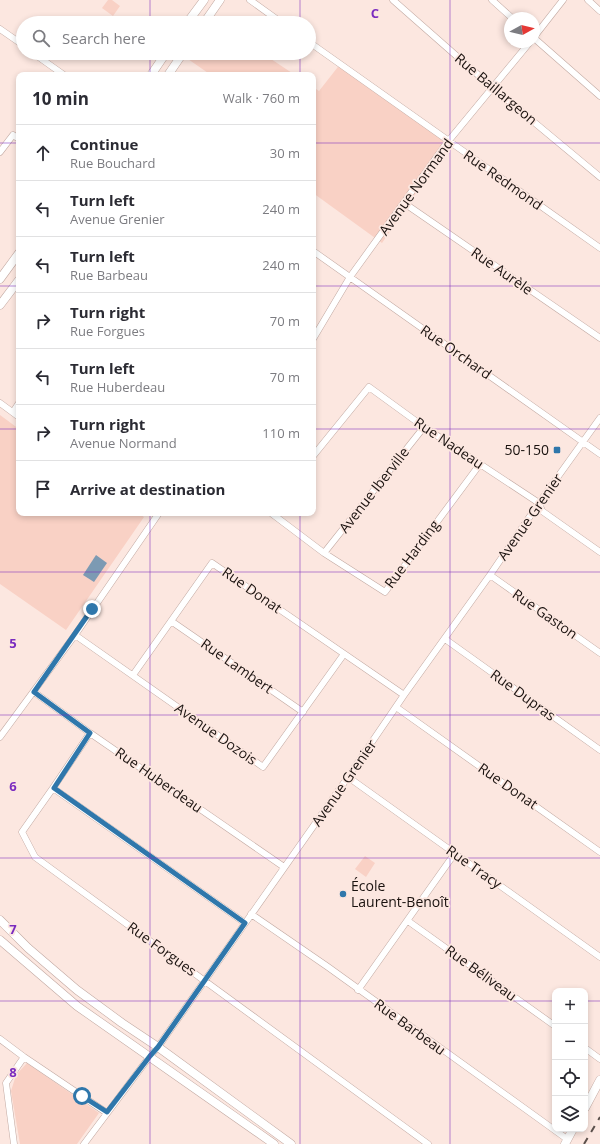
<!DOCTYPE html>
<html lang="en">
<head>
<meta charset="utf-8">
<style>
	body { margin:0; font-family:"Open Sans",sans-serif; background:#f7f7f7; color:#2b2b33 }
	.controls { position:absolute; right:12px; bottom:12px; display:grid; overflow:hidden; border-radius:8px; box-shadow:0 2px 6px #0003 }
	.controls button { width:36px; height:36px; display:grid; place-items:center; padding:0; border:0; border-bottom:1px solid #e1e1e2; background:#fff; color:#2b2b33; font:20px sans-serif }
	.compass { position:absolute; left:504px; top:12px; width:36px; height:36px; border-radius:50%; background:#fff; box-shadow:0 2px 6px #0003; rotate:82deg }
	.stop { position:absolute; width:12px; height:12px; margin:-9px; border:3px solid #2f77ab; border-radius:50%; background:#fff }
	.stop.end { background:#2f77ab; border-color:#fff; box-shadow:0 1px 4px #0008 }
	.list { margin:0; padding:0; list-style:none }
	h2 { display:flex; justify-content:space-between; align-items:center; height:52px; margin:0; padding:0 16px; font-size:17px }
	h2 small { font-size:13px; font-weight:400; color:#7c7c81 }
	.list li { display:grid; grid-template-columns:26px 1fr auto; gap:12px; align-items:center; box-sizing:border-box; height:56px; padding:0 16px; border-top:1px solid #e1e1e2 }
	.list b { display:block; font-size:15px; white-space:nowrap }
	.list p { margin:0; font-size:13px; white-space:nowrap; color:#7c7c81 }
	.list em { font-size:13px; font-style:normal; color:#7c7c81 }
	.icon { flex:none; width:22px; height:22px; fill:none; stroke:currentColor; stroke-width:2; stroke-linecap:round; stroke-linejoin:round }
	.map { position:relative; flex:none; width:600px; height:1144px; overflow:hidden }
	.search { position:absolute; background:#fff; box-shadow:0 2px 6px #0003; left:16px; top:16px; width:300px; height:44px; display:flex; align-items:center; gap:10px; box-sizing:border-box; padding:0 14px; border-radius:22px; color:#7c7c81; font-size:15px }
	.panel { position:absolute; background:#fff; box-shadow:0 2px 6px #0003; left:16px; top:72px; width:300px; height:444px; border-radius:8px }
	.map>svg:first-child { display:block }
	.green { fill:#f9d1c5 }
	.water { fill:#7c9ab3 }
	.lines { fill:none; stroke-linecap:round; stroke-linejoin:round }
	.street-casing { stroke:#c1a8a1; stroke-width:7 }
	.secondary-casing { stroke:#c1a8a1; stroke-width:9 }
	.street { stroke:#fff; stroke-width:6 }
	.secondary { stroke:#fff; stroke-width:8 }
	.rail { stroke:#5c514c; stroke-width:2; stroke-dasharray:7 7; stroke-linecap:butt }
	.route { stroke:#2f77ab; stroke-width:5 }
	.grid { fill:none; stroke:#7b2cbf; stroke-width:1; stroke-opacity:0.55 }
	.poi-dot { fill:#2f77ab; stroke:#fce7e0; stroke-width:1.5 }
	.labels { text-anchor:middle; stroke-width:3.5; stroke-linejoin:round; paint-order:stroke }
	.street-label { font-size:14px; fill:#1a120f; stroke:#fce7e0 }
	.poi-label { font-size:14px; fill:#1a120f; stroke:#fce7e0; text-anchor:end }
	.grid-label { font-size:13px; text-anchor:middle; font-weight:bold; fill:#7b2cbf; stroke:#fce7e0; stroke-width:3.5; stroke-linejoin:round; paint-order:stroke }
</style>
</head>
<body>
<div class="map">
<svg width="600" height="1144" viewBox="0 0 600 1144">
	<rect width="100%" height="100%" fill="#fce7e0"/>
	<!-- green -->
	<path class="green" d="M108 0H112L120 6 113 16 102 8Z
		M188 53H262L295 75H211L185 57Z
		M341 63 451 142 382 243 313 193V87L319 91Z
		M0 415 19 429V513H138L144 517 66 630 0 584Z
		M365 856 375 863 366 877 355 869Z
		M27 1063 99 1113 77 1144H20L11 1091 16 1075Z"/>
	<!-- water -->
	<path class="water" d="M96 555 107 563 94 582 83 575Z"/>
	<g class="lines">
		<defs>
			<path id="street" d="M250 0 282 23
				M393 0 493 88 600 177
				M492 0 512 18
				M588 0 600 11
				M0 29 23 45
				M534 37 563 0
				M534 38 600 96
				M309 42 600 248
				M33 53 64 75
				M0 152 13 135 19 139
				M404 203 600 338
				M313 251 600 454
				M313 339 350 277 446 144 530 42
				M0 403 19 417
				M13 412 19 403
				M313 456 369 387 424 427 539 503 542 511 600 552
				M271 513 324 553 385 592 480 464
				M324 553 424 427
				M490 575 600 653
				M171 621 303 712
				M75 635 263 767 344 654
				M445 639 600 750
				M133 675 212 563 404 695
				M34 692 90 733 284 867
				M396 707 600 852
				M90 733 53 788 22 832 35 857 428 1144
				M0 737 75 635 159 513
				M348 777 600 957
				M53 788 245 923
				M251 914 328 967 567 1139
				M408 921 555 1026
				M358 990 455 853
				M0 1039 24 1057 107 1113
				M585 1048 600 1059
				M14 1144 6 1083 24 1057
				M84 1144 150 1056 158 1047 348 777 404 695 490 575 539 503 600 418"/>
			<path id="secondary" d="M187 23 204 0
				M204 23 220 0
				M151 75 166 53
				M168 75 183 53
				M0 279 19 253
				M0 305 19 280
				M0 920 28 948 77 990 122 1023 158 1047 291 1144
				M0 940 77 1006 274 1144
				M585 1108 600 1080
				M565 1144 573 1129"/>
		</defs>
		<!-- street casing -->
		<use href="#street" class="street-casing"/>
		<!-- secondary casing -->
		<use href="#secondary" class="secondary-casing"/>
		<!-- street -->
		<use href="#street" class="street"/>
		<!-- secondary -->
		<use href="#secondary" class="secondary"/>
		<!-- rail -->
		<path class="rail" d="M584 1144 600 1117"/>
	</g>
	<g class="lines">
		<!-- route -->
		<path class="route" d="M82 1096 107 1112 150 1056 158 1047 245 923 54 788 90 733 34 692 92 609"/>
	</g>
	<!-- grid -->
	<path class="grid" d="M150 0V23M300 0V23M450 0V1144M150 53V75M300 53V75M0 143H19M313 143H600M0 286H19M313 286H600M0 429H19M313 429H600M150 513V1144M300 513V1144M0 572H600M0 715H600M0 858H600M0 1001H555M585 1001H600"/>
	<!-- markers -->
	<g class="poi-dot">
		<rect x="553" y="446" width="8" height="8" rx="2"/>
		<circle cx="343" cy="894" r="4"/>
	</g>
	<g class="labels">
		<!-- street labels -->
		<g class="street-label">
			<text transform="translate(496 89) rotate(40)" y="5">Rue Baillargeon</text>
			<text transform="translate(503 180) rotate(35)" y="5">Rue Redmond</text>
			<text transform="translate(416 187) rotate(-54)" y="5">Avenue Normand</text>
			<text transform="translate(502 271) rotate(35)" y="5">Rue Aurèle</text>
			<text transform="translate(456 352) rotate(35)" y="5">Rue Orchard</text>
			<text transform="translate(449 443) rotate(34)" y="5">Rue Nadeau</text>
			<text transform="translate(374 490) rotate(-52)" y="5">Avenue Iberville</text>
			<text transform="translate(530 517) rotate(-55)" y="5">Avenue Grenier</text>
			<text transform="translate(412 554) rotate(-53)" y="5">Rue Harding</text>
			<text transform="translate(252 590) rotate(35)" y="5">Rue Donat</text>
			<text transform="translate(545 614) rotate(35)" y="5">Rue Gaston</text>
			<text transform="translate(237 666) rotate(35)" y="5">Rue Lambert</text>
			<text transform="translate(523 695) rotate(36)" y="5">Rue Dupras</text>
			<text transform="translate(216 734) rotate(35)" y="5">Avenue Dozois</text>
			<text transform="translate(159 780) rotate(35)" y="5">Rue Huberdeau</text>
			<text transform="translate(344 783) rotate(-55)" y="5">Avenue Grenier</text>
			<text transform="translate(508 786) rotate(35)" y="5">Rue Donat</text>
			<text transform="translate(474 867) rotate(35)" y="5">Rue Tracy</text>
			<text transform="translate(162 949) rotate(36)" y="5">Rue Forgues</text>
			<text transform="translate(481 973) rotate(36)" y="5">Rue Béliveau</text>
			<text transform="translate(410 1027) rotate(36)" y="5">Rue Barbeau</text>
		</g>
		<!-- poi labels -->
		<g class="poi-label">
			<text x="549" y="455">50-150</text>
			<text x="351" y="891" text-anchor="start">École<tspan x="351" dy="16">Laurent-Benoît</tspan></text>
		</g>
	</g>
	<g class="grid-label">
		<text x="375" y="18">C</text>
		<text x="13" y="648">5</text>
		<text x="13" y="791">6</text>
		<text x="13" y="934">7</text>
		<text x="13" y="1077">8</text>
	</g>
</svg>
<div class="controls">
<button>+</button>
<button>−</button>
<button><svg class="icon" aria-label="locate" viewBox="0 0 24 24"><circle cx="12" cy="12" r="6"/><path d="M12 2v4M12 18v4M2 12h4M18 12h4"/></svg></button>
<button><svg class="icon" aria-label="layers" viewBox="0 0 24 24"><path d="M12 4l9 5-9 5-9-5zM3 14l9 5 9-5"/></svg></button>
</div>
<svg class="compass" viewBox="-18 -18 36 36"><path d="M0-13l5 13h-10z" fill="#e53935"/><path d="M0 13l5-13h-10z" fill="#7c7c81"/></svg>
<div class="stop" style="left:82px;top:1096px"></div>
<div class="stop end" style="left:92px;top:609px"></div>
<div class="search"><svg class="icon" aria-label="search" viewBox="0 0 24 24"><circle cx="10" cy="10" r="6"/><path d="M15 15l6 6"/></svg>Search here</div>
<section class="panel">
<h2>10 min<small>Walk · 760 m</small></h2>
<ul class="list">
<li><svg class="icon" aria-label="ahead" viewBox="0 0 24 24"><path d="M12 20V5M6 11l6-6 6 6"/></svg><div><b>Continue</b><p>Rue Bouchard</p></div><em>30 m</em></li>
<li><svg class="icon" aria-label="left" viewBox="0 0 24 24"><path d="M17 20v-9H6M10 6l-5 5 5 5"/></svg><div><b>Turn left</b><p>Avenue Grenier</p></div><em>240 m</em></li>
<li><svg class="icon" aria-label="left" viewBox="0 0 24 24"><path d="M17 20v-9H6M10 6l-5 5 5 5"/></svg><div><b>Turn left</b><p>Rue Barbeau</p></div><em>240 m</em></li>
<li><svg class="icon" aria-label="right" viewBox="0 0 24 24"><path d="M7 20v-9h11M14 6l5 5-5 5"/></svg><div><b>Turn right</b><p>Rue Forgues</p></div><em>70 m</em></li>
<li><svg class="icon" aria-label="left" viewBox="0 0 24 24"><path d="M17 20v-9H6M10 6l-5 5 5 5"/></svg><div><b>Turn left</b><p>Rue Huberdeau</p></div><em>70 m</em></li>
<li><svg class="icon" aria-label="right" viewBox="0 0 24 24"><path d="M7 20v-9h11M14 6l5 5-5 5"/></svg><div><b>Turn right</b><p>Avenue Normand</p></div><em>110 m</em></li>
<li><svg class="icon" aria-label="arrive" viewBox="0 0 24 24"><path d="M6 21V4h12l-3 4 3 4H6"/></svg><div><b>Arrive at destination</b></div></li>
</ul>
</section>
</div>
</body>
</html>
